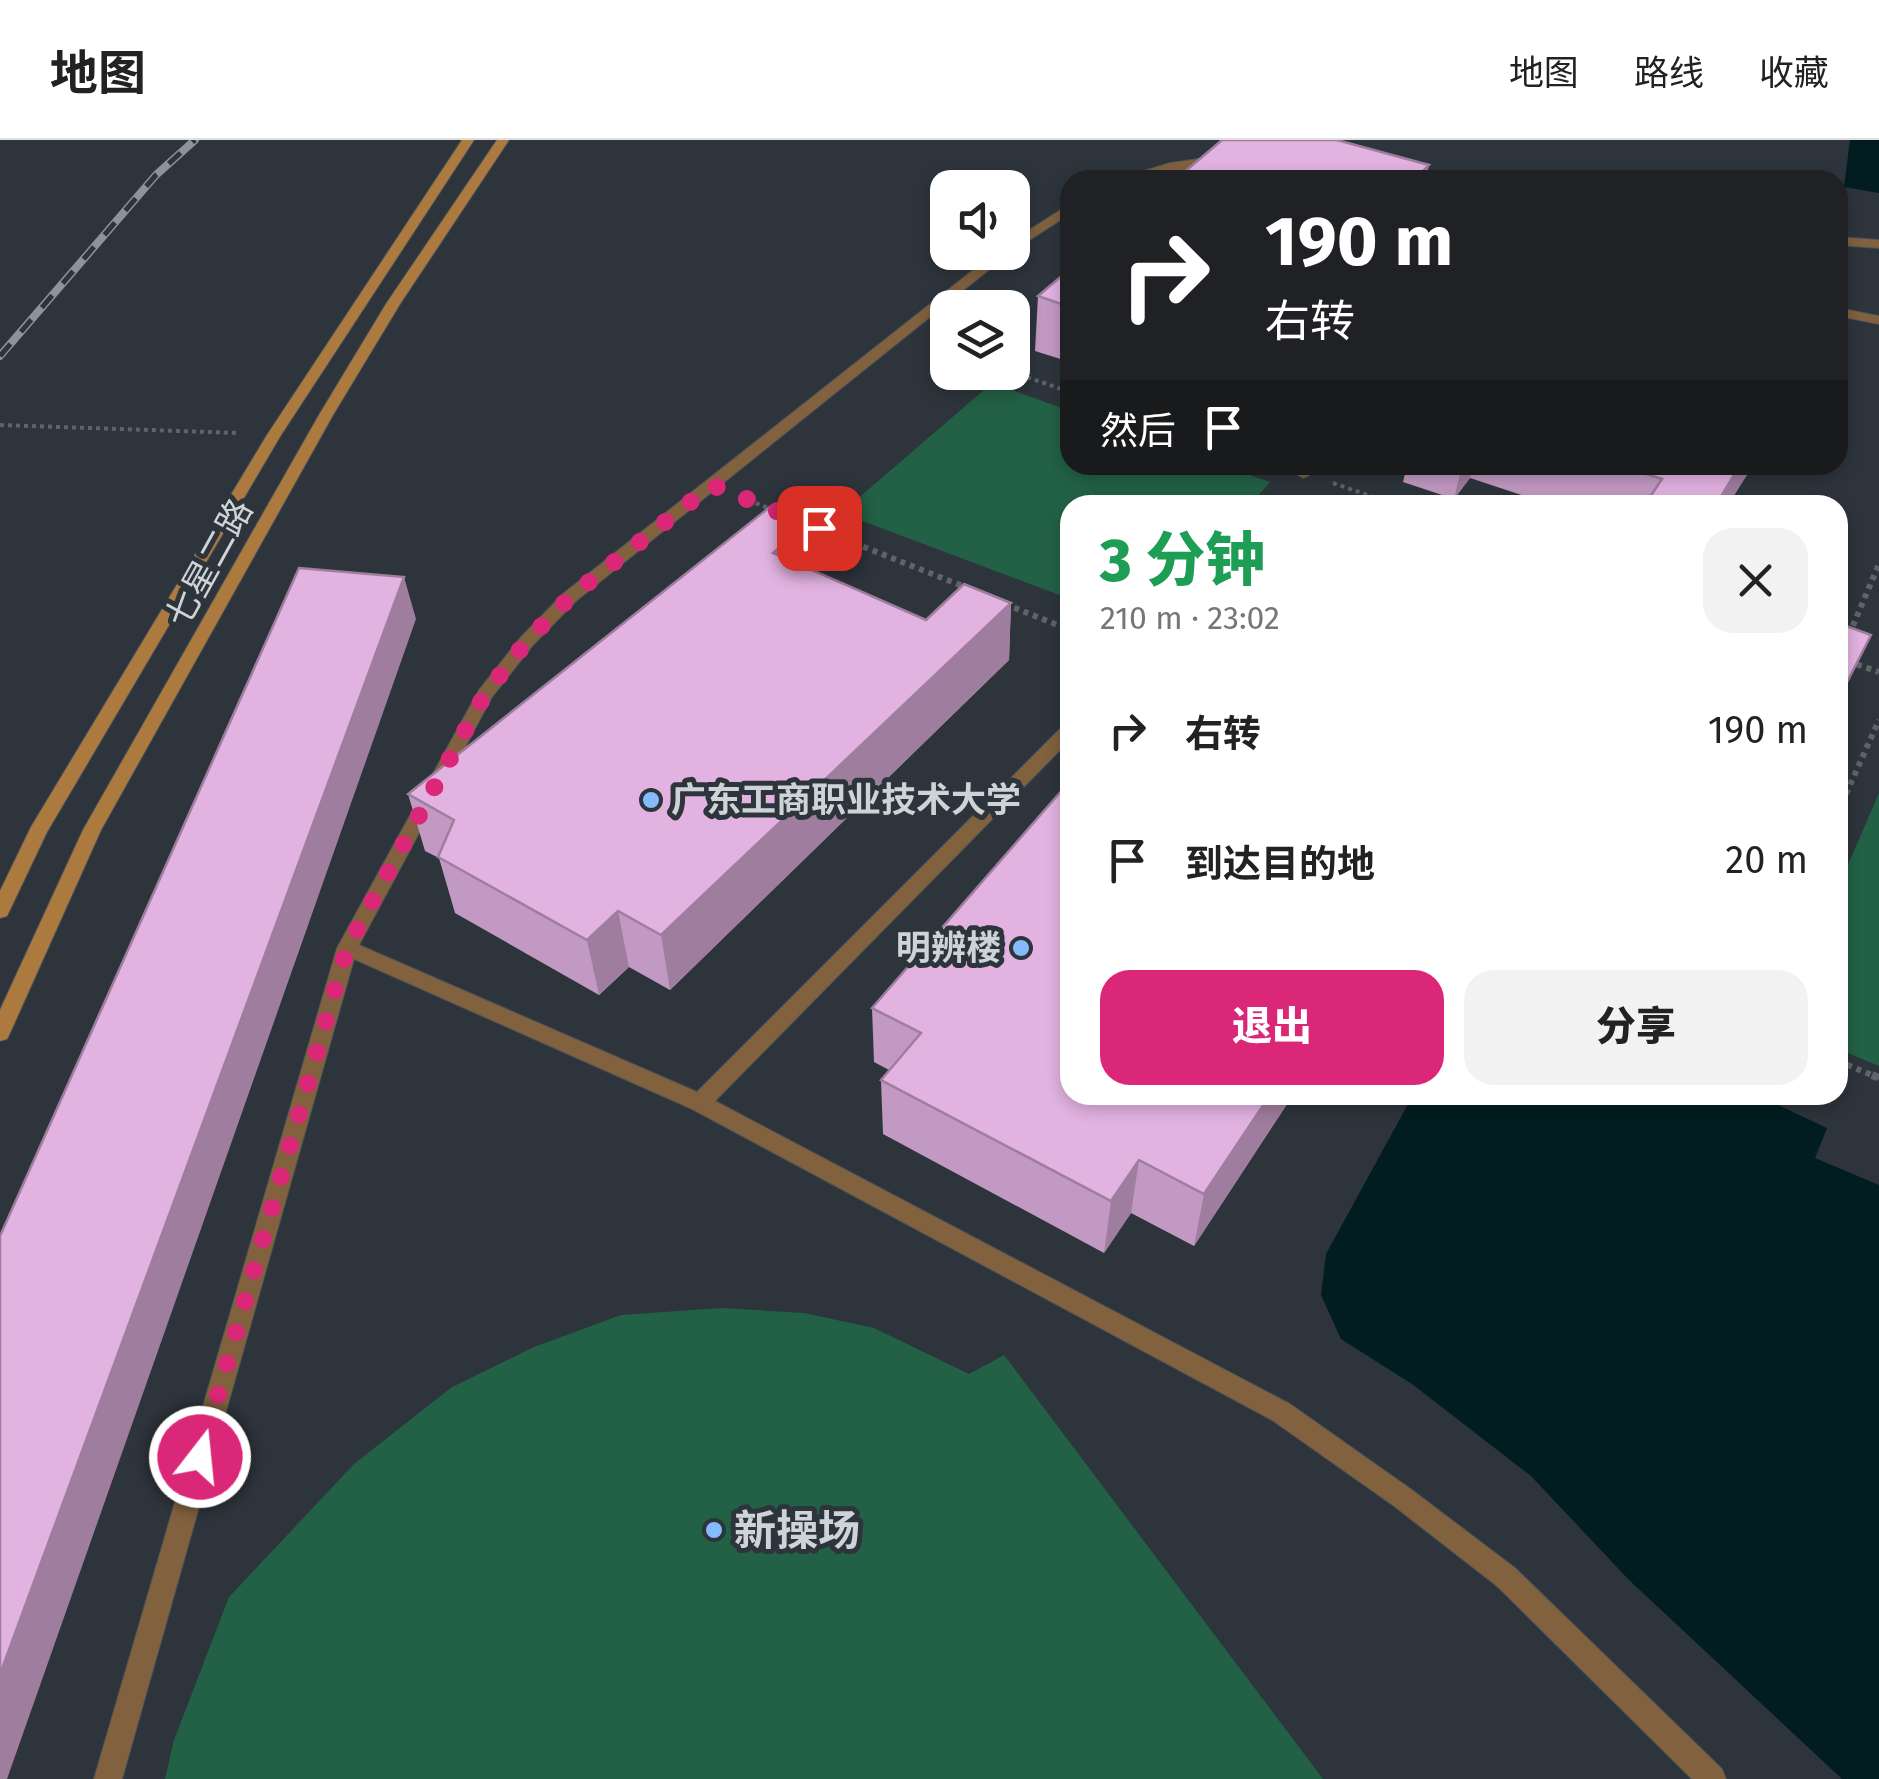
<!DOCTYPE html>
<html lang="zh">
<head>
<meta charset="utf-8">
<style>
  :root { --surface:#fff; --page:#f2f2f2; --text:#222; --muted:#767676; --line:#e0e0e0; --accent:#db2777 }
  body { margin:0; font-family:"Fira Sans","Noto Sans SC",sans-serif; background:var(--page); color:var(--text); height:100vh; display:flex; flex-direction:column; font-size:38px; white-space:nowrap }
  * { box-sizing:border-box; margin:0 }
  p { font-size:32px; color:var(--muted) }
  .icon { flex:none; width:55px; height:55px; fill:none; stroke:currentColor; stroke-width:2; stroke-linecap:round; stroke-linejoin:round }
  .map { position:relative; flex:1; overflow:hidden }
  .panel { position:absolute; left:1060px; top:355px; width:788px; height:610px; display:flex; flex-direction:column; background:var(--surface); border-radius:30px; box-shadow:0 5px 15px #0003 }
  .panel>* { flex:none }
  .hud { position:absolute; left:1060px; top:30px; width:788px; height:305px; border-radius:30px; box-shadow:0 5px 15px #0003; background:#202124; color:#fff; overflow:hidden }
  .fabs { position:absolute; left:930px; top:30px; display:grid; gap:20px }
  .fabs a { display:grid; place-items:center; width:100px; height:100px; border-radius:20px; background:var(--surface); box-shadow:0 5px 15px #0003; font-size:50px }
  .pin { position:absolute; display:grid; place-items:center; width:85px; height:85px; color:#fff; margin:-42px; border-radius:20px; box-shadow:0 5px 15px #0006 }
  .me { position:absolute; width:110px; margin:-55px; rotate:16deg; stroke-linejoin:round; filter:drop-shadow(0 0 8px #0008) }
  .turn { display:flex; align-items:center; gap:35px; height:210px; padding:0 40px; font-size:45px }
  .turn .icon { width:130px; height:130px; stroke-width:2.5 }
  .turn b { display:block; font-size:70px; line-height:85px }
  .then { display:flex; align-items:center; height:95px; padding:0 40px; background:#0003; gap:20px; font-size:38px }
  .round { display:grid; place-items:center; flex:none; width:105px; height:105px; border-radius:30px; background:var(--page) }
  .headline { display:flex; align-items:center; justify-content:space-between; height:170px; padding:0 40px }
  h1 { font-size:60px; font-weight:800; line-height:75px; color:#1e9e55 }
  .primary-button { display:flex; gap:20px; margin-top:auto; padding:20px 40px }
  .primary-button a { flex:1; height:115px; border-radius:30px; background:var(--accent); color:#fff; font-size:40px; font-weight:800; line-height:115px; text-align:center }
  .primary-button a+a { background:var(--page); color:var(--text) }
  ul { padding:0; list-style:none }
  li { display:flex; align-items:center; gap:30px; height:130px; padding:0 40px }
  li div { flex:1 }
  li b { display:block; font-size:38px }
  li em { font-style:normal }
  header { display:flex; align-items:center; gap:60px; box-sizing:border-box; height:140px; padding:0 50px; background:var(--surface); border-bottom:2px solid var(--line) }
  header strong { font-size:48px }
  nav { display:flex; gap:55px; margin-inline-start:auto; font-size:35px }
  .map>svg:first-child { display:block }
  .green { fill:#226145 }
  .water { fill:#021d21 }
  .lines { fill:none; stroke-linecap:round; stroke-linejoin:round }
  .street-casing { stroke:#4a5157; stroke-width:2 }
  .secondary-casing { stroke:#4a5157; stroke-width:2 }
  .path-far2 { stroke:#5d646a; stroke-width:4; stroke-dasharray:4 4; stroke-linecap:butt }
  .path-far1 { stroke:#5d646a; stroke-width:6; stroke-dasharray:5 5; stroke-linecap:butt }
  .path { stroke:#5d646a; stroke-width:8; stroke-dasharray:6 6; stroke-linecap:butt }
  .street { fill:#81613e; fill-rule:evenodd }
  .secondary { fill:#ac7a3f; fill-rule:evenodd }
  .rail-casing { stroke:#8d9398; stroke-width:8 }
  .rail { stroke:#2d343b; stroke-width:5; stroke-dasharray:16; stroke-linecap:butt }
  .wall { fill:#c299c2 }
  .shaded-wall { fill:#9e7d9e }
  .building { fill:#e2b2e1; stroke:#9e7d9e; stroke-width:2.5 }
  .route { stroke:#db2777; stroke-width:18; stroke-dasharray:0 32.4 }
  .poi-dot { fill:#86bbfb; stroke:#2d343b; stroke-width:4 }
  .labels { text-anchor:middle; stroke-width:10; stroke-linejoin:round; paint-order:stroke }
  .street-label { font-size:35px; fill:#ced3d7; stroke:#2d343b }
  .poi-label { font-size:35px; font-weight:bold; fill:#ced3d7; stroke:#2d343b; text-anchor:start }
  .near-poi-label { font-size:42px; font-weight:bold; fill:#ced3d7; stroke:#2d343b; text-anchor:start }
</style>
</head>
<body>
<header>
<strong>地图</strong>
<nav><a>地图</a><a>路线</a><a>收藏</a></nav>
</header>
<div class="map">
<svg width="1879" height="1639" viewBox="0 0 1879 1639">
  <rect width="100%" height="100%" fill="#2d343b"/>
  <path class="green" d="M992 243 1070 271V325H1222L1270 342 1250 365H1070V459L841 373Z
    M1879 653V926L1838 909V748Z
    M721 1168 804 1173 874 1188 969 1234 1004 1215 1323 1639H165L174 1600 229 1457 354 1324 452 1247 534 1207 621 1175Z"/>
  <path class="water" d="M1850 0H1879V53L1844 47Z
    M1413 955H1757L1827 988 1815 1018 1879 1045V1639H1842L1629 1440 1531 1336 1412 1244 1341 1199 1321 1155 1326 1114Z"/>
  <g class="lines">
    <defs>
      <path id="street" d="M1220 16 1224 17V23L1135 40H1115L1170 23Z
        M1070 64V74L1012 111V101Z
        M1838 97 1879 100V108L1838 105Z
        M996 112H1011L576 461 533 505 492 557 359 805 697 952 1064 585 1070 583V600L715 961 1290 1264 1412 1350 1515 1428 1722 1629 1726 1639H1692L1497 1446 1394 1366 1272 1280 692 969 354 819 122 1639H94L337 808 479 550 521 497 564 453Z
        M1838 168 1879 176V184L1838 176Z
        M1302 325H1318L1308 336 1303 338 1295 333Z"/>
      <path id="secondary" d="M462 0H474L281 295 47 692 7 776 0 778V751L31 687 267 295Z
        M497 0H509L400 164 333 275 101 690 10 893 7 899 0 901V870L83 690 319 275 386 164Z"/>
    </defs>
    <use href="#street" class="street-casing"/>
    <use href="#secondary" class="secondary-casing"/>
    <path class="path-far2" d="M933 204 948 209
      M1012 232 1070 252
      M0 285 238 293
      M1333 343 1396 365
      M741 357 775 371
      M1275 365 1286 353
      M805 383 860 405"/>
    <path class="path-far1" d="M854 403 970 449
      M1005 464 1070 490
      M1849 495 1879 424
      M1838 518 1879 532
      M1838 672 1879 580
      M1838 921 1879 938"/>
    <path class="path" d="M1872 935 1879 938"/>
    <use href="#street" class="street"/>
    <use href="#secondary" class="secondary"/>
    <defs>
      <path id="rail" d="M0 216 156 35 195 0"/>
    </defs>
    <use href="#rail" class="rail-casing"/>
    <use href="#rail" class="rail"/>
  </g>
  <path class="wall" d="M1070 129V222L1035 211 1038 156Z
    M1407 325H1753L1728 365H1552L1470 338 1454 359 1403 342Z
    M813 430 926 480 1011 463 1009 520 670 850 629 827 599 855 455 773 439 718 425 711 408 654Z
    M872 868 1293 955 1194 1106 1131 1073 1104 1113 883 994 881 940 889 930 874 922Z"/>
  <path class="shaded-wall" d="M1429 25 1426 40 1418 36Z
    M1462 325H1473L1470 338 1454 359Z
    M1740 325H1753L1728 365H1716Z
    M810 383 813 440 773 413Z
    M404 437 416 479 7 1639H0V1534Z
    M1011 463 1009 520 670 850 661 795Z
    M618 771 629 827 599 855 587 800Z
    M1270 955H1293L1194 1106 1204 1054Z
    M1139 1020 1131 1073 1104 1113 1111 1061Z"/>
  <path class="building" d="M1222 0H1337L1429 25 1418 36 1433 40H1175Z
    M1070 129V167L1038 156Z
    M1618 325H1740L1716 365H1652L1646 363 1662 339Z
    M770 367 810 383 773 413 926 480 964 444 1011 463 661 795 618 771 587 800 438 717 454 680 408 654Z
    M299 428 404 437 0 1534V1096Z
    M1838 483 1871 495 1838 560Z
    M1070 641V955H1270L1204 1054 1139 1020 1111 1061 881 940 921 893 872 868Z"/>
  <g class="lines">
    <path class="route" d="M200 1317 347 808 485 554 527 501 570 457 712 345 819 388"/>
  </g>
  <g class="poi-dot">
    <circle cx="651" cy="660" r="10"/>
    <circle cx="1021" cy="808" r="10"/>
    <circle cx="714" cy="1390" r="10"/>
  </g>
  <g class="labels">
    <g class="street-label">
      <text transform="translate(209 423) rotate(-61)" y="12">七星二路</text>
    </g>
    <g class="poi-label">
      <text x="671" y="672">广东工商职业技术大学</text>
      <text x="1001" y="820" text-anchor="end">明辨楼</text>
    </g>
    <g class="near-poi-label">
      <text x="734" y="1405">新操场</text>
    </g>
  </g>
</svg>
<div class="fabs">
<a><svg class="icon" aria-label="sound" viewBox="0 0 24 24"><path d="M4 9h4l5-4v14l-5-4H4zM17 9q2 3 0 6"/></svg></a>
<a><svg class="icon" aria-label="layers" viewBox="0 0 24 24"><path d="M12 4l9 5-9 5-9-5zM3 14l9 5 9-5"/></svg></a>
</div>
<div class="pin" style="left:819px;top:388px;background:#d93025"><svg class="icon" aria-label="arrive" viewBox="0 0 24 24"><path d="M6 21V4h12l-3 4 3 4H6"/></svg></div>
<svg class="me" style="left:200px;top:1317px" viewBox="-20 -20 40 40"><circle r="17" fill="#db2777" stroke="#fff" stroke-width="3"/><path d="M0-11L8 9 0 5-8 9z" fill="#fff"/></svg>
<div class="hud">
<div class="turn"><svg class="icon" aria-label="right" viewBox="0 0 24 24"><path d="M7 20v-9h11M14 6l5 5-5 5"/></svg><div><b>190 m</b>右转</div></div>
<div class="then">然后<svg class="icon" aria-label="arrive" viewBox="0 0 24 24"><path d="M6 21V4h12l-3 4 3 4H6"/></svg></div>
</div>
<section class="panel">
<div class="headline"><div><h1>3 分钟</h1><p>210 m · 23:02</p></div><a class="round"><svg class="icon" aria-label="close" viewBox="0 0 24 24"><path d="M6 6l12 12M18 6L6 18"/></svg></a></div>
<ul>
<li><svg class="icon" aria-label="right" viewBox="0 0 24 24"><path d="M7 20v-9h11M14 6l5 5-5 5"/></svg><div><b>右转</b></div><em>190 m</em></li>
<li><svg class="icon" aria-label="arrive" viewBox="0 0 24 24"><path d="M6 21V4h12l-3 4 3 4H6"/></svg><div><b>到达目的地</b></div><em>20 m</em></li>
</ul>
<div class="primary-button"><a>退出</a><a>分享</a></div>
</section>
</div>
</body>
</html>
